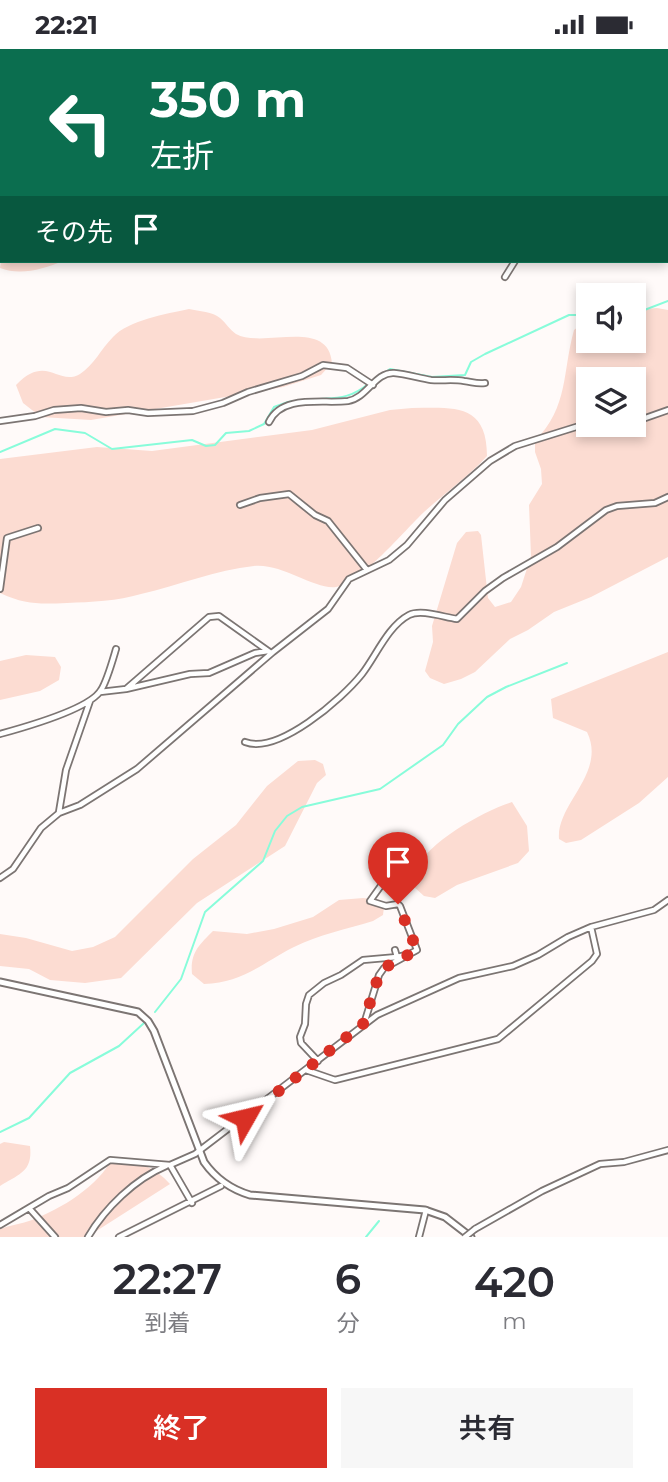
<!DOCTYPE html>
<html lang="ja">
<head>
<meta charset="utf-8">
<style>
  :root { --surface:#fff; --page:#f7f7f7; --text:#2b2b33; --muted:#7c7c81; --accent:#d93025 }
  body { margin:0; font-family:Montserrat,"Noto Sans JP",sans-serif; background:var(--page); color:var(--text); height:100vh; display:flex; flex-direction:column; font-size:26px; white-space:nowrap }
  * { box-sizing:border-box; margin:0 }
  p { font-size:23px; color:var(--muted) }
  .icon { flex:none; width:38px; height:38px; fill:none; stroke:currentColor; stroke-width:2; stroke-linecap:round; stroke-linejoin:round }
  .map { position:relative; height:1188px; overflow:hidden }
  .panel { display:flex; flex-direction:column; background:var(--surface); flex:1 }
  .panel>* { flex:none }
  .hud { position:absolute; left:0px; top:0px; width:668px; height:214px; box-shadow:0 4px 10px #0003; background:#0b6e4f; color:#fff; overflow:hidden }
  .fabs { position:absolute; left:576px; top:234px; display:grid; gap:14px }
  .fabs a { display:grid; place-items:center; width:70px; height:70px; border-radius:0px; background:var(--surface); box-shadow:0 4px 10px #0003; font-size:35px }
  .pin { position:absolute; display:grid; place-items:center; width:60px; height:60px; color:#fff; margin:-72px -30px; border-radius:50% 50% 50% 0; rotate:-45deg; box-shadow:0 0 7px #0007 }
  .pin .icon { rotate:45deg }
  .me { position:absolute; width:77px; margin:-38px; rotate:53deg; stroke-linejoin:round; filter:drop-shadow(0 0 5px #0008) }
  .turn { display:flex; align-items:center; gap:24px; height:147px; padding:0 35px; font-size:32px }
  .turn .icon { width:91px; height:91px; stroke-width:2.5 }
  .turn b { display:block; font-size:49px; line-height:60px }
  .then { display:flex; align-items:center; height:66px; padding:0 35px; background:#0003; gap:14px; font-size:26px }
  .eta { display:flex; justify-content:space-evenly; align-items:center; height:119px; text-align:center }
  .eta b { font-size:42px; font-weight:600; line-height:49px }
  .primary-button { display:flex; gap:14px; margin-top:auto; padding:14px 35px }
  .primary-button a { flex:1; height:80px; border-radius:0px; background:var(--accent); color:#fff; font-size:28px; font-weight:600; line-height:80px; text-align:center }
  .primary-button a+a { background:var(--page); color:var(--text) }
  .status { display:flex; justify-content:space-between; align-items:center; height:49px; padding:0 35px; background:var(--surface); direction:ltr }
  .status svg { height:19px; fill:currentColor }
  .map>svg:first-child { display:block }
  .green { fill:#fcdcd2; fill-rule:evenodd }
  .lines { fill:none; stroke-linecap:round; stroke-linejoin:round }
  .stream { stroke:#88fcda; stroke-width:2 }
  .minor-casing { stroke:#7c7573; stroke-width:8 }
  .tertiary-casing { stroke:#7c7573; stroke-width:9 }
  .secondary-casing { stroke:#7c7573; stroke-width:10 }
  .minor { stroke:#fff; stroke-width:4.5 }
  .tertiary { stroke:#fff; stroke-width:5 }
  .secondary { stroke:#fff; stroke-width:6 }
  .minor-bridge-casing { stroke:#7c7573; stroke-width:8; stroke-linecap:butt }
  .minor-bridge { stroke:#fff; stroke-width:4.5 }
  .route { stroke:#d93025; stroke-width:12; stroke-dasharray:0 21.6 }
</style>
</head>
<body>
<div class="status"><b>22:21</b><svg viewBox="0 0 49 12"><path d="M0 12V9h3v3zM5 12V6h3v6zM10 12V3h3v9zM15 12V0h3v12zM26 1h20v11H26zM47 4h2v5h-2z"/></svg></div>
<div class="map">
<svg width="668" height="1188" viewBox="0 0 668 1188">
  <rect width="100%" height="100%" fill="#fffaf9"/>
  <path class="green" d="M2 202V212H63C44 220 20 227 0 219Z
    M657 259 668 261V508L591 548 554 563 528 581 510 590 475 623 461 630 444 635 430 629 425 622 433 593 432 577 457 494 466 483 478 482 481 486 488 549 495 558 511 553 521 538 531 507 529 456 542 435 541 420 535 403V392C569 357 562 324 574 281L588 270V292H634V261ZM588 331H634V376H588Z
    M189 260C199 262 213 263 220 269 226 274 230 281 236 285 263 300 328 268 332 314L321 326 283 338 91 371 41 368 23 354 16 336C47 304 58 338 80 325 94 316 101 300 113 288 129 271 166 265 189 260Z
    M412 359C452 359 487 353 487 407 468 428 445 444 424 463 405 481 360 535 336 538 315 541 282 514 254 517 216 521 179 536 141 545 118 552 91 553 67 554 40 555 26 556 0 544V410L97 398 152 402 312 381 390 361Z
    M668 603V728L639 754 581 791 566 794 559 790C556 755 607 724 587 683L553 669 551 650Z
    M26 606 55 608 61 618 59 631 40 642 0 651V612Z
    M315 711 323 715 326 726 317 734 285 797 197 854 121 929 85 934 50 931 29 920 0 917V885L26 889 72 902 93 898 115 888 193 810 236 776 267 737 298 712Z
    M512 753 527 777 529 802 518 814 457 836 435 849 424 847 413 837C413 831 413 825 415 821 428 793 483 762 512 753Z
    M363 849 380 851 384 858 383 866 373 872C347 880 318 886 294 898 262 914 243 934 204 935L192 925C190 904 199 896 213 882L247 885 274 880 313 868 339 851Z
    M4 1093 30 1097C33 1123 19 1125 0 1137V1095Z
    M113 1108C135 1111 155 1118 170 1135L87 1188H0V1180C10 1176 22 1175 32 1171 61 1160 99 1137 113 1108Z"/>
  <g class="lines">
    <path class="stream" d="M148 2 149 1
      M0 49H2
      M634 265 668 252
      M372 332 390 320 432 328 465 326 471 313 485 305 569 266H580L588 270
      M308 351C333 348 348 352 368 335
      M0 403 55 380 85 384 112 400 192 391 206 397 215 396 226 384 249 382 264 375 274 358 288 353 302 351
      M155 963 181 930 205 863 263 812 275 782 287 767 302 758 380 740 443 696 458 675 487 648 506 638 567 614
      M0 1083 29 1069 70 1024 119 997 144 974
      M366 1188 379 1172"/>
    <defs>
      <path id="minor" d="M430 0 437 2
        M153 2 154 0
        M301 2 309 0
        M667 33H668
        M667 68 668 67
        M667 74H668
        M0 88H2
        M0 99 2 98
        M0 171 2 170
        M667 187H668
        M505 228 515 212
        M0 372 35 367 54 361 81 359 106 363 128 361 148 364 193 362 223 354 248 343 302 327 323 316 347 319 373 336
        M269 373C282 345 323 355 348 352 367 349 375 323 394 324 406 325 419 329 431 331 442 332 453 330 464 332 473 333 476 335 485 334
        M634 373 668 361
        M240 456 260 449 289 445 315 466 328 472 367 521
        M0 540 7 489 38 479
        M268 602 255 604 209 624 190 625 126 640 209 568 219 567 271 604
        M100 643 126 640
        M0 685C22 679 90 660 101 641 107 632 113 610 116 600
        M245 693C278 706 342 650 362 625 376 607 388 577 409 566 421 560 443 568 457 570L485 542 503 529 557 498 606 461 617 457 655 454 668 448
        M59 763 66 721 90 652
        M0 829 13 820 41 779 59 764 80 756 137 720 273 603 328 560 349 530 389 511 407 496 445 451 490 412 515 397 576 378 605 376
        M395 901 397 908 406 906
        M364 975 379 926 384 919 417 901 400 857 398 855 386 857 370 852 390 824
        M318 1012 301 994 300 988 305 975 306 955 309 946 324 934 341 926 363 911 397 908
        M306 1021 335 1031 498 990 592 912 597 905 591 878
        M170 1116 192 1154
        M29 1159 55 1188
        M0 1176 49 1147 68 1139 110 1111 170 1116 195 1105 377 966 459 929 513 917 538 906 568 888 591 878 654 861 668 851
        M475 1180 542 1142 600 1115 624 1113 668 1101
        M88 1188C105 1159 135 1130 166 1117
        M119 1188 221 1137
        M419 1188 426 1161"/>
      <path id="tertiary" d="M0 933 138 963 148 972 154 982 204 1113C216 1130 230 1140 250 1146L425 1161 445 1168 471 1188"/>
      <path id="secondary" d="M667 107H668
        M0 186H2"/>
    </defs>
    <use href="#minor" class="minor-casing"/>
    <use href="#tertiary" class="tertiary-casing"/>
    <use href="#secondary" class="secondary-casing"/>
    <use href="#minor" class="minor"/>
    <use href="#tertiary" class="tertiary"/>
    <use href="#secondary" class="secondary"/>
    <defs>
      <path id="minor-bridge" d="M465 1188 475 1180"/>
    </defs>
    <use href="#minor-bridge" class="minor-bridge-casing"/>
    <use href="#minor-bridge" class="minor-bridge"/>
  </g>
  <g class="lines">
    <path class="route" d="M245 1069 363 975 379 926 384 919 417 901 398 855"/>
  </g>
</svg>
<div class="fabs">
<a><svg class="icon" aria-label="sound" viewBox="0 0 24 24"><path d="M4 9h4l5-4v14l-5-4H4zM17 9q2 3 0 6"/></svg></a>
<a><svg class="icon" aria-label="layers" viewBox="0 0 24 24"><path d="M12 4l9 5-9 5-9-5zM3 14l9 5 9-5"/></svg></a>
</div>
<div class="pin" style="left:398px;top:855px;background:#d93025"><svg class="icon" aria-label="arrive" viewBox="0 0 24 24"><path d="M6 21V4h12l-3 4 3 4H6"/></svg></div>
<svg class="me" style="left:245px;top:1069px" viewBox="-20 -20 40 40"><path d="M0-17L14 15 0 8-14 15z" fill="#d93025" stroke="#fff" stroke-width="4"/></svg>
<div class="hud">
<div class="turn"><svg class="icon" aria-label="left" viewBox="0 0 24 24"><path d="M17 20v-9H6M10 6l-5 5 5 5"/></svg><div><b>350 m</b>左折</div></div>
<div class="then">その先<svg class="icon" aria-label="arrive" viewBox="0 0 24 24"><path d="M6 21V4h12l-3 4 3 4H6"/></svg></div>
</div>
</div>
<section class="panel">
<div class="eta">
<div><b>22:27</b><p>到着</p></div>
<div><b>6</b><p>分</p></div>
<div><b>420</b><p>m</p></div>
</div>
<div class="primary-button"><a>終了</a><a>共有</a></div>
</section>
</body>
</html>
